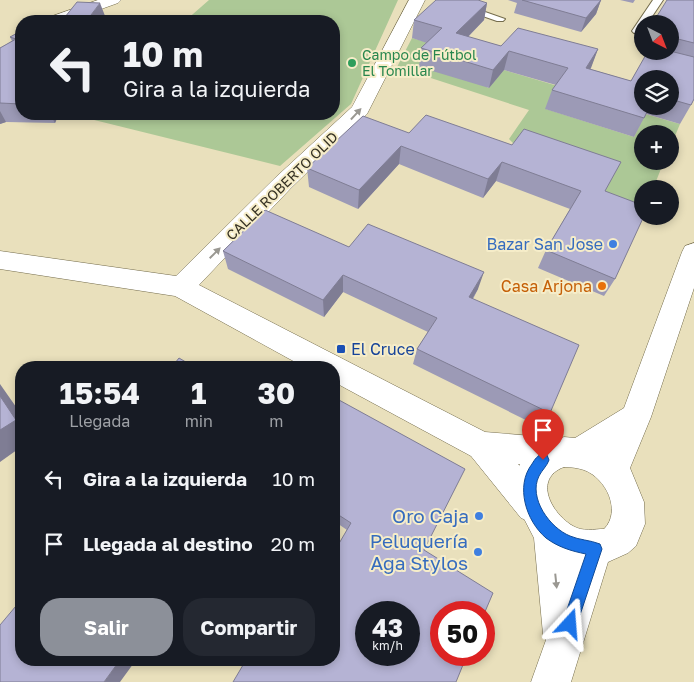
<!DOCTYPE html>
<html lang="es">
<head>
<meta charset="utf-8">
<style>
  :root { --surface:#171b24; --page:#242831; --text:#f1f3f6; --muted:#9ea1a6; --accent:#8c9099 }
  body { margin:0; font-family:"Golos Text",sans-serif; background:var(--page); color:var(--text); height:100vh; display:flex; flex-direction:column; font-size:19px; white-space:nowrap }
  * { box-sizing:border-box; margin:0 }
  p { font-size:16px; color:var(--muted) }
  .icon { flex:none; width:28px; height:28px; fill:none; stroke:currentColor; stroke-width:2; stroke-linecap:round; stroke-linejoin:round }
  .map { position:relative; flex:1; overflow:hidden }
  .drawer { position:absolute; left:15px; top:361px; width:325px; height:305px; display:flex; flex-direction:column; background:var(--surface); border-radius:20px; box-shadow:0 2px 8px #0003 }
  .drawer>* { flex:none }
  .top-card { position:absolute; left:15px; top:15px; width:325px; height:105px; border-radius:20px; box-shadow:0 2px 8px #0003; background:#171b24; color:var(--text); overflow:hidden }
  .needle { width:32px; rotate:138deg }
  .controls { position:absolute; left:634px; top:15px; display:grid; gap:10px }
  .controls a { display:grid; place-items:center; width:45px; height:45px; border-radius:50%; background:var(--surface); box-shadow:0 2px 8px #0003; font-size:25px }
  .speed { position:absolute; left:355px; top:601px; display:flex; gap:10px; font-size:25px; font-weight:700; text-align:center }
  .speed>* { display:grid; place-content:center; width:65px; height:65px; border-radius:50%; background:var(--surface); box-shadow:0 2px 8px #0003; line-height:1 }
  .speed small { font-size:12px; font-weight:400 }
  .speed .limit { border:8px solid #d22; background:#fff; color:#111 }
  .pin { position:absolute; display:grid; place-items:center; width:42px; height:42px; color:#fff; margin:-51px -21px; border-radius:50% 50% 50% 0; rotate:-45deg; box-shadow:0 0 5px #0007 }
  .pin .icon { rotate:45deg }
  .me { position:absolute; width:55px; margin:-28px; rotate:19deg; stroke-linejoin:round; filter:drop-shadow(0 0 4px #0008) }
  .turn { display:flex; align-items:center; gap:18px; height:105px; padding:0 25px; font-size:22px }
  .turn .icon { width:65px; height:65px; stroke-width:2.5 }
  .turn b { display:block; font-size:35px; line-height:42px }
  .eta { display:flex; justify-content:space-evenly; align-items:center; height:85px; text-align:center }
  .eta b { font-size:30px; font-weight:700; line-height:35px }
  .action { display:flex; gap:10px; margin-top:auto; padding:10px 25px }
  .action a { flex:1; height:58px; border-radius:20px; background:var(--accent); color:#fff; font-size:20px; font-weight:700; line-height:58px; text-align:center }
  .action a+a { background:var(--page); color:var(--text) }
  ul { padding:0; list-style:none }
  li { display:flex; align-items:center; gap:15px; height:65px; padding:0 25px }
  li div { flex:1 }
  li b { display:block; font-size:19px }
  li em { font-style:normal }
  .map>svg:first-child { display:block }
  .green { fill:#acc896 }
  .lines { fill:none; stroke-linecap:round; stroke-linejoin:round }
  .lane-casing { stroke:#746c4c; stroke-width:2 }
  .street-casing { stroke:#746c4c; stroke-width:1 }
  .secondary-casing { stroke:#746c4c; stroke-width:1 }
  .lane { fill:#fff; fill-rule:evenodd }
  .street { fill:#fff; fill-rule:evenodd }
  .secondary { fill:#fff; fill-rule:evenodd }
  .wall { fill:#9c9ab6; fill-rule:evenodd }
  .shaded-wall { fill:#7f7d94 }
  .building { fill:#b5b3d4; stroke:#7f7d94; fill-rule:evenodd }
  .oneway { fill:#9a9892 }
  .route { fill:#1a73e8; stroke:#114b97 }
  .leisure-dot { fill:#2e9e5b; stroke:#f6edc9; stroke-width:2 }
  .shop-dot { fill:#3f7fe0; stroke:#f6edc9; stroke-width:2 }
  .food-dot { fill:#e8710a; stroke:#f6edc9; stroke-width:2 }
  .transit-dot { fill:#1a4fb4; stroke:#f6edc9; stroke-width:2 }
  .labels { text-anchor:middle; stroke-width:4; stroke-linejoin:round; paint-order:stroke }
  .far-leisure-label { font-size:14px; fill:#27864d; stroke:#f6edc9; text-anchor:start }
  .far-street-label { font-size:14px; fill:#363224; stroke:#f6edc9 }
  .shop-label { font-size:16px; fill:#366cbe; stroke:#f6edc9; text-anchor:end }
  .food-label { font-size:16px; fill:#c56008; stroke:#f6edc9; text-anchor:end }
  .transit-label { font-size:16px; fill:#164399; stroke:#f6edc9; text-anchor:start }
  .near-shop-label { font-size:19px; fill:#366cbe; stroke:#f6edc9; text-anchor:end }
</style>
</head>
<body>
<div class="map">
<svg width="694" height="682" viewBox="0 0 694 682">
  <rect width="100%" height="100%" fill="#e9e0bc"/>
  <path class="green" d="M209 0H398L351 104 280 166 78 116 80 114H334V21H185Z
    M412 38 440 46 488 88 504 70 561 87 546 109 634 137 645 114 680 124 670 148V134H642V161H664L653 189H642V212L518 148 509 139 529 110 397 67Z"/>
  <g class="lines">
    <defs>
      <path id="lane" d="M437 0H451L505 19 503 21H497Z
        M653 0H663L647 24H642L640 33H634L632 31Z"/>
      <path id="street" d="M98 0H121L118 3 68 21H45L47 18Z
        M409 0H425L367 114 291 188 199 285 485 432 556 438 567 442 572 453 567 464 556 468 518 464 545 494 550 506 545 518 533 523 521 518 471 456 334 382V368H306L175 296 0 269V251L176 276 275 178 352 107Z"/>
      <path id="secondary" d="M694 243V288L651 417 630 468 644 502 645 524 636 546 628 553 608 562 571 682H531L546 640 543 634 534 538 519 509 514 491 516 473 521 462 532 449 564 437 575 438 624 408 682 252 685 246ZM564 467C571 467 578 468 584 470 606 478 622 511 604 529 594 529 583 532 573 526 552 514 532 479 564 467Z"/>
    </defs>
    <use href="#lane" class="lane-casing"/>
    <use href="#street" class="street-casing"/>
    <use href="#secondary" class="secondary-casing"/>
    <use href="#lane" class="lane"/>
    <use href="#street" class="street"/>
    <use href="#secondary" class="secondary"/>
  </g>
  <path class="wall" d="M508 0H601L596 14 581 32 514 13 517 3Z
    M620 0H635L633 3Z
    M694 0V99L691 105 680 124 646 114 634 137 545 109 552 90 556 85 504 70 489 88 419 67 421 48 427 43 412 38 414 20 487 3 484 20 468 37 501 46 598 49 590 69 631 81 648 52 646 51H670V24ZM670 79V106H642Z
    M21 31V114H59L55 123 6 122 0 124V48L12 41 10 37Z
    M642 43V50H640Z
    M409 133 512 145 621 162 605 191 615 279 604 296 538 268 546 250 570 209 496 181 483 198 399 164 358 209 309 187 307 168Z
    M349 247 478 289 473 299 550 413 540 427 413 364 417 349 428 332 343 292 324 317 228 269 223 251Z
    M334 407 424 550 441 655 334 660 347 530 334 521Z"/>
  <path class="shaded-wall" d="M601 0 596 14 581 32 586 18Z
    M100 3 107 21H89L88 19Z
    M487 3 484 20 453 52 456 33Z
    M598 49 591 68 578 87 586 68Z
    M509 51 504 70 489 88 493 70Z
    M0 111 6 122 0 124Z
    M50 114H59L55 123Z
    M401 146 399 164 358 209 359 190Z
    M502 162 496 181 483 198 488 179Z
    M484 272 478 289 463 314 469 297Z
    M343 275V292L324 317 323 300Z
    M0 384 21 414V447L0 462Z
    M120 660H136L120 682H104Z"/>
  <path class="building" d="M436 0H478L487 3 456 33 501 46 518 28 598 49 586 68 631 81 648 51H670L694 57V99L691 105 670 99V79H642V106H650L644 118 552 90 568 68 509 51 493 70 421 48 442 28 414 20Z
    M522 0H601L586 18Z
    M667 0H694V43L670 37V24H652Z
    M77 2 100 3 88 19 90 21H48L65 17Z
    M21 31V104L0 103V48L16 39 10 37Z
    M426 115 512 145 524 129 621 162 605 191 642 205V216H644L615 279 546 250 581 191 502 162 488 179 401 146 359 190 307 168 363 116 409 133Z
    M265 210 349 247 368 224 484 272 469 297 579 345 550 413 417 349 437 318 343 275 323 300 223 251Z
    M179 358 196 368H171Z
    M0 396 16 420 0 430Z
    M339 400 465 469 424 550 493 593 484 614V612H441V655H467L456 682H233L246 660H334V552L351 523 334 512V407ZM366 612H409V655H366Z
    M21 600V660H120L104 682H0V625Z"/>
  <defs><path id="oneway-solid" d="M-6-.8H1V-3.2L6.5 0L1 3.2V.8H-6Z" transform="scale(1.25)"/></defs>
  <g class="oneway">
    <use href="#oneway-solid" transform="translate(356 114) rotate(-47)"/>
    <use href="#oneway-solid" transform="translate(215 253) rotate(-45)"/>
    <use href="#oneway-solid" transform="translate(556 581) rotate(84)"/>
  </g>
  <path class="route" d="M543 453 547 455 549 460C547 466 542 470 539 476 528 498 550 528 570 536 579 540 590 540 600 544L602 549 577 624 575 629 570 632 564 629 562 624 586 554C571 551 558 547 546 538 526 521 515 486 532 464 535 459 537 456 543 453Z"/>
  <circle class="leisure-dot" cx="352" cy="63" r="5"/>
  <g class="shop-dot">
    <circle cx="613" cy="244" r="5"/>
    <circle cx="479" cy="516" r="5"/>
    <circle cx="478" cy="552" r="5"/>
  </g>
  <circle class="food-dot" cx="602" cy="286" r="5"/>
  <rect class="transit-dot" x="336" y="344" width="10" height="10" rx="2.5"/>
  <g class="labels">
    <g class="far-leisure-label">
      <text x="362" y="60">Campo de Fútbol<tspan x="362" dy="16">El Tomillar</tspan></text>
    </g>
    <g class="far-street-label">
      <text transform="translate(282 186) rotate(-44)" y="5">CALLE ROBERTO OLID</text>
    </g>
    <g class="shop-label">
      <text x="603" y="250">Bazar San Jose</text>
    </g>
    <g class="food-label">
      <text x="592" y="292">Casa Arjona</text>
    </g>
    <g class="transit-label">
      <text x="351" y="355">El Cruce</text>
    </g>
    <g class="near-shop-label">
      <text x="469" y="523">Oro Caja</text>
      <text x="468" y="548">Peluquería<tspan x="468" dy="22">Aga Stylos</tspan></text>
    </g>
  </g>
</svg>
<div class="controls">
<a><svg class="needle" viewBox="-14 -14 28 28"><path d="M0-13l5 13h-10z" fill="#e53935"/><path d="M0 13l5-13h-10z" fill="#9ea1a6"/></svg></a>
<a><svg class="icon" aria-label="layers" viewBox="0 0 24 24"><path d="M12 4l9 5-9 5-9-5zM3 14l9 5 9-5"/></svg></a>
<a>+</a>
<a>−</a>
</div>
<div class="speed"><div>43<small>km/h</small></div><div class="limit">50</div></div>
<div class="pin" style="left:543px;top:460px;background:#d93025"><svg class="icon" aria-label="arrive" viewBox="0 0 24 24"><path d="M6 21V4h12l-3 4 3 4H6"/></svg></div>
<svg class="me" style="left:570px;top:624px" viewBox="-20 -20 40 40"><path d="M0-17L14 15 0 8-14 15z" fill="#1a73e8" stroke="#fff" stroke-width="4"/></svg>
<div class="top-card">
<div class="turn"><svg class="icon" aria-label="left" viewBox="0 0 24 24"><path d="M17 20v-9H6M10 6l-5 5 5 5"/></svg><div><b>10 m</b>Gira a la izquierda</div></div>
</div>
<section class="drawer">
<div class="eta">
<div><b>15:54</b><p>Llegada</p></div>
<div><b>1</b><p>min</p></div>
<div><b>30</b><p>m</p></div>
</div>
<ul>
<li><svg class="icon" aria-label="left" viewBox="0 0 24 24"><path d="M17 20v-9H6M10 6l-5 5 5 5"/></svg><div><b>Gira a la izquierda</b></div><em>10 m</em></li>
<li><svg class="icon" aria-label="arrive" viewBox="0 0 24 24"><path d="M6 21V4h12l-3 4 3 4H6"/></svg><div><b>Llegada al destino</b></div><em>20 m</em></li>
</ul>
<div class="action"><a>Salir</a><a>Compartir</a></div>
</section>
</div>
</body>
</html>
